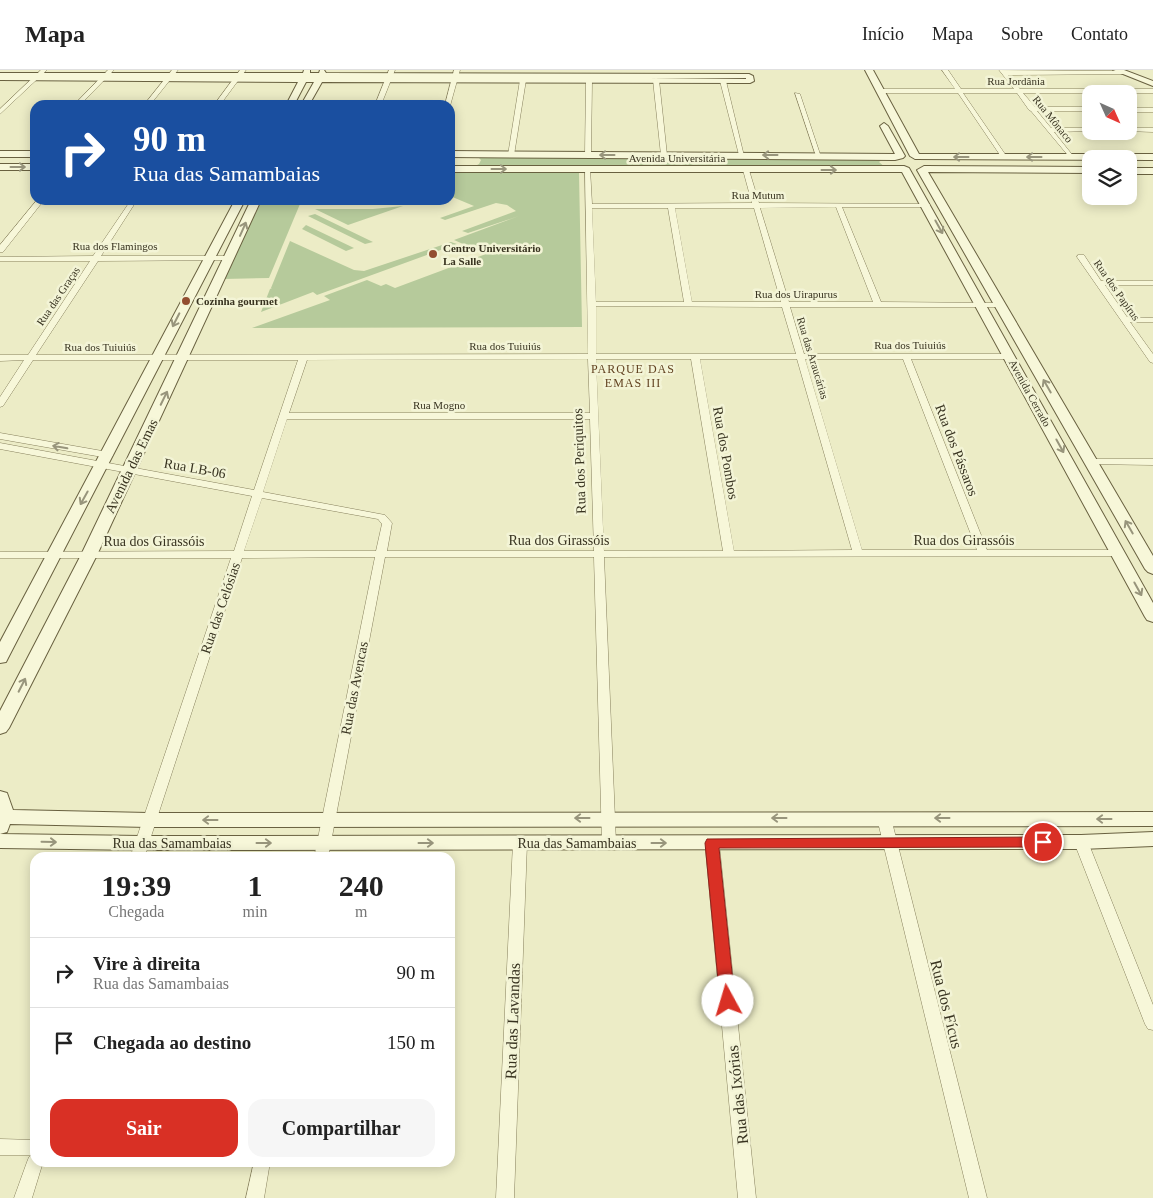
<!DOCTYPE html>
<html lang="pt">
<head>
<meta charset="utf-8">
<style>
  :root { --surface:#fff; --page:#f6f6f6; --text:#222; --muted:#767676; --line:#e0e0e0; --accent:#d93025 }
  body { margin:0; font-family:Georgia,serif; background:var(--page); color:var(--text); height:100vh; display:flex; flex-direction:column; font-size:19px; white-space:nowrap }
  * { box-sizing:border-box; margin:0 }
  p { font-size:16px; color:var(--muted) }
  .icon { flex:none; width:28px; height:28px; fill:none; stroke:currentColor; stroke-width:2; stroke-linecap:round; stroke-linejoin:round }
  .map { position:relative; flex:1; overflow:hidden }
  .sheet { position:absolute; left:30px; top:782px; width:425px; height:315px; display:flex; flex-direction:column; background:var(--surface); border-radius:15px; box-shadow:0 2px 12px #0003 }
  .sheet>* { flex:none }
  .top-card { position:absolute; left:30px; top:30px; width:425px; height:105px; border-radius:15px; box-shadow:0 2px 12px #0003; background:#1a4fa0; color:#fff; overflow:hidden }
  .needle { width:32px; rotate:135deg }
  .controls { position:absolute; left:1082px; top:15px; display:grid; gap:10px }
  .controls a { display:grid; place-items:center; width:55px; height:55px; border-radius:10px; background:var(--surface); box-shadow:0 2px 12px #0003; font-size:25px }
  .pin { position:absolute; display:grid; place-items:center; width:42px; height:42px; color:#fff; margin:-21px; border:2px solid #fff; border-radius:50%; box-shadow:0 1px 5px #0007 }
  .me { position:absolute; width:55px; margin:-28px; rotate:354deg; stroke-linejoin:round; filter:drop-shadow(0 0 4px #0008) }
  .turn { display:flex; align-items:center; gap:18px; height:105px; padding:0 20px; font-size:22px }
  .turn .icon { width:65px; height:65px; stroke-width:2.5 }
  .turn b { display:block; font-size:35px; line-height:42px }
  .eta { display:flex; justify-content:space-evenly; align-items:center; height:85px; text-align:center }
  .eta b { font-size:30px; font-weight:700; line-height:35px }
  .primary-button { display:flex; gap:10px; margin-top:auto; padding:10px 20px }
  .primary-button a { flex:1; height:58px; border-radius:15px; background:var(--accent); color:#fff; font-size:20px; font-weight:700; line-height:58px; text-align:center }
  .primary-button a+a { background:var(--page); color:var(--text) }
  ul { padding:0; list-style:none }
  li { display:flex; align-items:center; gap:15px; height:70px; padding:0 20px; border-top:1px solid var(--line) }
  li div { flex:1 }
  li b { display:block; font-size:19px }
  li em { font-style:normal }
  header { display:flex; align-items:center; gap:30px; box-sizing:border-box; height:70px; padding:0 25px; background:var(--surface); border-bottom:1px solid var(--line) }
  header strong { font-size:24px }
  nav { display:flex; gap:28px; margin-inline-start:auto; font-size:18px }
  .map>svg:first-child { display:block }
  .green { fill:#b6ca9b }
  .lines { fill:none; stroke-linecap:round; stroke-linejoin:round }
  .street-casing { stroke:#87805d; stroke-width:1 }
  .secondary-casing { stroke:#696140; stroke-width:2 }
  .street { fill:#f7f7d9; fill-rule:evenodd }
  .secondary { fill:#f7f7d9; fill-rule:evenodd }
  .oneway { stroke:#98957c }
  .route { fill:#d93025; stroke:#8d1f18 }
  .poi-dot { fill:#934e30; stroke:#f3f4d6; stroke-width:2 }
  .labels { text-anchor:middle; stroke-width:5; stroke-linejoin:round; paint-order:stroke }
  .far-street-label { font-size:11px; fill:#383320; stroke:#f3f4d6 }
  .far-poi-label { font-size:11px; font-weight:bold; fill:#383320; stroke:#f3f4d6; text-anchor:start }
  .far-neighbourhood-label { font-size:12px; letter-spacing:1px; fill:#624321; stroke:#f3f4d6 }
  .street-label { font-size:14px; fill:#383320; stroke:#f3f4d6 }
  .near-street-label { font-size:16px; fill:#383320; stroke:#f3f4d6 }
</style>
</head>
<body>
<header>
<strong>Mapa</strong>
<nav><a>Início</a><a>Mapa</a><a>Sobre</a><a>Contato</a></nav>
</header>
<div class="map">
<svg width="1153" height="1128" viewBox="0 0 1153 1128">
  <rect width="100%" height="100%" fill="#ececc6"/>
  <path class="green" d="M478 87 885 88 879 92 886 98 473 97 479 94 481 90Z
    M450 102 579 103 582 257 252 258 330 230 324 226 367 210 381 216 386 214 395 218 486 184 454 170 519 146 468 163 462 161 516 141 507 135 496 133 445 150 440 148 474 136 450 126Z
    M260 134H300L269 208 224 209Z
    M403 136 348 155 315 139H373Z
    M315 144 373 172 365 174 308 146Z
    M306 155 354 178 346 181 302 159Z
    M290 171 354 200 364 201 451 172 457 174 317 225 313 222 261 242 270 219 272 218H271Z"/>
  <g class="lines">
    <defs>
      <path id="street" d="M41 0H47L0 44V39Z
        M108 0H114L80 35H74Z
        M172 0H178L150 35H144Z
        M240 0H246L220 35H214Z
        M389 0H395L381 35H375Z
        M454 0H460L450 36 445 35Z
        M942 0H948L961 19H1014L999 0 1126 1 1128 4 1008 5 1020 19H1153V23H1023L1035 37H1091V41H1037L1051 58H1091V61H1093L1054 62 1074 87 1071 89 1031 41 1029 40 1017 23H963L1007 87 1004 89 1002 88 958 23H880L877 21 880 19H955Z
        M523 8 526 10 514 85 511 87 508 85 520 10Z
        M589 8 592 10 591 85 588 87 585 85 586 10Z
        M656 8 659 10 667 85 664 87 661 85 653 10Z
        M723 9 726 11 744 86 739 85 720 11Z
        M795 23 800 24 821 87 816 86Z
        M1129 38H1153V42H1129Z
        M1129 58H1153V62L1127 61H1129Z
        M585 98 590 99 592 134 752 133 743 100 746 98 749 100 759 133 929 134 930 135 927 137H842L881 232 1000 233 1004 235 1003 237H790L804 284H1013V288L1010 289H911L987 480H1118L1123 483 1118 486 604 487 616 773 614 776 609 778 604 776 602 773 594 487H385L328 788H314L375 487 242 488 144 788H130L231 488H0V482L234 481 252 426 0 379V373L254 420 298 290H33L3 336 0 337V327L24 290 0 291V285H28L90 191H0V187L93 186 131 130H137L101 186H230L234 188 230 190 98 191 36 285 588 284ZM836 137 873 232H789L760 138ZM592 138H668L684 232H596ZM675 138H754L781 232H692ZM596 236 782 237 796 284H596ZM588 289 590 343H289L307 290ZM596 289H691L723 481H604ZM700 289H797L852 480 734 481ZM805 289H903L977 480H862ZM287 349H590L594 481H387L392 453 385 445 263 422ZM262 428 378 449 382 454 376 481H244Z
        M37 130H44L3 182H0V175Z
        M1078 185H1084L1101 211H1153V215H1105L1127 247 1153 248V252H1130L1153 284V293L1150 292 1077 187Z
        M0 363 108 382 113 385 108 388 0 369Z
        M1091 389H1153V395L1088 394V390Z
        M884 743 889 745 891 748 987 1128H969L877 748 879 745Z
        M1081 767 1086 769 1088 772 1153 935V960L1148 959 1145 954 1074 772 1076 769Z
        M520 768 525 770 527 773 514 1128H496L513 773 515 770Z
        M712 768 717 770 719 773 756 1128H738L705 773 707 770Z
        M0 1069 35 1070V1092H43L32 1128H14L27 1092 29 1087 32 1085H0Z
        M254 1092H270L264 1128H246Z"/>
      <path id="secondary" d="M304 0H310V3H319L320 0H324L326 3 749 4 753 6 754 11 750 13 322 12 309 35H301L314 12H306L294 35H286L298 12 0 10V3H303ZM649 8H746V9Z
        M865 0H873L919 84H1153V90L915 89 910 86Z
        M1113 0H1124L1153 11V16Z
        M884 53 888 56 905 86 903 88 895 90 450 87V81L895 84 880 56Z
        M0 81H35V87H0Z
        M0 94H35V100H0Z
        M450 96H904L909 98 1153 533V552L1147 550 1145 547 902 102H450Z
        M924 96 1091 97V103L928 102 1153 486V504L1148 502 1145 499 917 100Z
        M1129 98H1153V104H1129Z
        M235 130H245L8 588 6 592 0 593V572Z
        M251 130H261L97 485 9 658 6 662 0 664V641L81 485Z
        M0 721 7 723 13 740 148 743 1153 742V756L148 757 10 754 7 762 0 764 141 766 1081 765 1153 762V776L1081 779 141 780 0 778Z"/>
    </defs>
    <use href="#street" class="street-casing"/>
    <use href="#secondary" class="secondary-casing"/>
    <use href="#street" class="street"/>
    <use href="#secondary" class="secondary"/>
  </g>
  <defs><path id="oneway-shaft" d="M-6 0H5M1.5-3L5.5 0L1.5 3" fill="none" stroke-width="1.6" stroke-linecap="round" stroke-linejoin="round" transform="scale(1.25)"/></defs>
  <g class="oneway">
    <use href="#oneway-shaft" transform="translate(607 85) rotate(-180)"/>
    <use href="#oneway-shaft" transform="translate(770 85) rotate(-180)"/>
    <use href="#oneway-shaft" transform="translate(961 87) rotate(180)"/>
    <use href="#oneway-shaft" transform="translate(1034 87) rotate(-180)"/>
    <use href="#oneway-shaft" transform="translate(18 97)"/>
    <use href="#oneway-shaft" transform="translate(499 99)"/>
    <use href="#oneway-shaft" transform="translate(829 100)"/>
    <use href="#oneway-shaft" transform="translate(939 157) rotate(61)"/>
    <use href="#oneway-shaft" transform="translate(243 159) rotate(-66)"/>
    <use href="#oneway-shaft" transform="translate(176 250) rotate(117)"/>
    <use href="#oneway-shaft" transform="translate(1047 316) rotate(-120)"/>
    <use href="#oneway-shaft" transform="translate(164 328) rotate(-64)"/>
    <use href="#oneway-shaft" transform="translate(1060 376) rotate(61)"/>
    <use href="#oneway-shaft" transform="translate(60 377) rotate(-170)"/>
    <use href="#oneway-shaft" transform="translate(84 428) rotate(119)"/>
    <use href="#oneway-shaft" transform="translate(1129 457) rotate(-120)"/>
    <use href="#oneway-shaft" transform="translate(1138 519) rotate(61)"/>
    <use href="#oneway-shaft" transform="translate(22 615) rotate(-63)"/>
    <use href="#oneway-shaft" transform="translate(582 748) rotate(180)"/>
    <use href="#oneway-shaft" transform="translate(779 748) rotate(-180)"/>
    <use href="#oneway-shaft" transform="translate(942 748) rotate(-180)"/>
    <use href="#oneway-shaft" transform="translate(1104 749) rotate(-180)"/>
    <use href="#oneway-shaft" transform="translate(210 750) rotate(180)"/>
    <use href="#oneway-shaft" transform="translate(49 772) rotate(1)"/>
    <use href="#oneway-shaft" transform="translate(264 773)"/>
    <use href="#oneway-shaft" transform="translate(426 773)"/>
    <use href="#oneway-shaft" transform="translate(659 773)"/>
  </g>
  <path class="route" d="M1043 767 1047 769 1049 772 1047 776 1043 777 719 778 735 931 733 935 728 937 722 935 720 931 705 773 707 769Z"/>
  <g class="poi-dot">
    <circle cx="433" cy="184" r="5"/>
    <circle cx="186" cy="231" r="5"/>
  </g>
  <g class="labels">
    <g class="far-street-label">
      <text x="1016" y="15">Rua Jordânia</text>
      <text transform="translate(1053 49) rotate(51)" y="4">Rua Mônaco</text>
      <text x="677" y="92">Avenida Universitária</text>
      <text x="758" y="129">Rua Mutum</text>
      <text x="115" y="180">Rua dos Flamingos</text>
      <text transform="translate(1117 220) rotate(55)" y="4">Rua dos Papírus</text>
      <text x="796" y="228">Rua dos Uirapurus</text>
      <text transform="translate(58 226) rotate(-56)" y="4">Rua das Graças</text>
      <text x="910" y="279">Rua dos Tuiuiús</text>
      <text x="505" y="280">Rua dos Tuiuiús</text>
      <text x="100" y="281">Rua dos Tuiuiús</text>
      <text transform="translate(813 288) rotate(73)" y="4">Rua das Araucárias</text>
      <text transform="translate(1030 323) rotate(61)" y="4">Avenida Cerrado</text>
      <text x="439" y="339">Rua Mogno</text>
    </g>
    <g class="far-poi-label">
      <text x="443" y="182">Centro Universitário<tspan x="443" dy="13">La Salle</tspan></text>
      <text x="196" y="235">Cozinha gourmet</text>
    </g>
    <g class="far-neighbourhood-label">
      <text x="633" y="303">PARQUE DAS<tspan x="633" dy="14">EMAS III</tspan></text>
    </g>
    <g class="street-label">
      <text transform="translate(957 380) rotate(69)" y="5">Rua dos Pássaros</text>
      <text transform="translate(726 383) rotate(80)" y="5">Rua dos Pombos</text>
      <text transform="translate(579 391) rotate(-92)" y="5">Rua dos Periquitos</text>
      <text transform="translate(131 396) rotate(-64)" y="5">Avenida das Emas</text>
      <text transform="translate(195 398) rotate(10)" y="5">Rua LB-06</text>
      <text x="559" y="475">Rua dos Girassóis</text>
      <text x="964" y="475">Rua dos Girassóis</text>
      <text x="154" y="476">Rua dos Girassóis</text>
      <text transform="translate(220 538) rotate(-71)" y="5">Rua das Celósias</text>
      <text transform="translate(354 618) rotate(-79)" y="5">Rua das Avencas</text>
      <text x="172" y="778">Rua das Samambaias</text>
      <text x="577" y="778">Rua das Samambaias</text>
    </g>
    <g class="near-street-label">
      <text transform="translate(947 934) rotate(76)" y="6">Rua dos Fícus</text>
      <text transform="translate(512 951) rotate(-88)" y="6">Rua das Lavandas</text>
      <text transform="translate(737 1025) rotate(-96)" y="6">Rua das Ixórias</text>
    </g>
  </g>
</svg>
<div class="controls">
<a><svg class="needle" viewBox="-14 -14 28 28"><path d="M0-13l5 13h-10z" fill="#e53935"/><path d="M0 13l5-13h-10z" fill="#767676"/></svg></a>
<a><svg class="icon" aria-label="layers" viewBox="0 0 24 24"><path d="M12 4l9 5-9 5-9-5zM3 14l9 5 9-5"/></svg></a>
</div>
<div class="pin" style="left:1043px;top:772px;background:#d93025"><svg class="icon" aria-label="arrive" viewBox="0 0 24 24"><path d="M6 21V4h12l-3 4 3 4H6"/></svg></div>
<svg class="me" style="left:728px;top:931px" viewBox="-20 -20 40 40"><circle r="19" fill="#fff"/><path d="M0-13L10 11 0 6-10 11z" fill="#d93025"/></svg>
<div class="top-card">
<div class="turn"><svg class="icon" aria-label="right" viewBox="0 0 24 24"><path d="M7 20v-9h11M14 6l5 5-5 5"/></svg><div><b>90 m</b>Rua das Samambaias</div></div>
</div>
<section class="sheet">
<div class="eta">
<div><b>19:39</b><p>Chegada</p></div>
<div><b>1</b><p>min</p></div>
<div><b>240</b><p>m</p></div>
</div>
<ul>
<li><svg class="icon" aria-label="right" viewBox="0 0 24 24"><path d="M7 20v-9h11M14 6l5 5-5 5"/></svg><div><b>Vire à direita</b><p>Rua das Samambaias</p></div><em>90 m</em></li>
<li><svg class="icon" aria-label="arrive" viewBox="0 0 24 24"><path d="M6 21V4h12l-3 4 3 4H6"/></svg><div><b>Chegada ao destino</b></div><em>150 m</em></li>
</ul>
<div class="primary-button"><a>Sair</a><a>Compartilhar</a></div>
</section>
</div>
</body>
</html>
